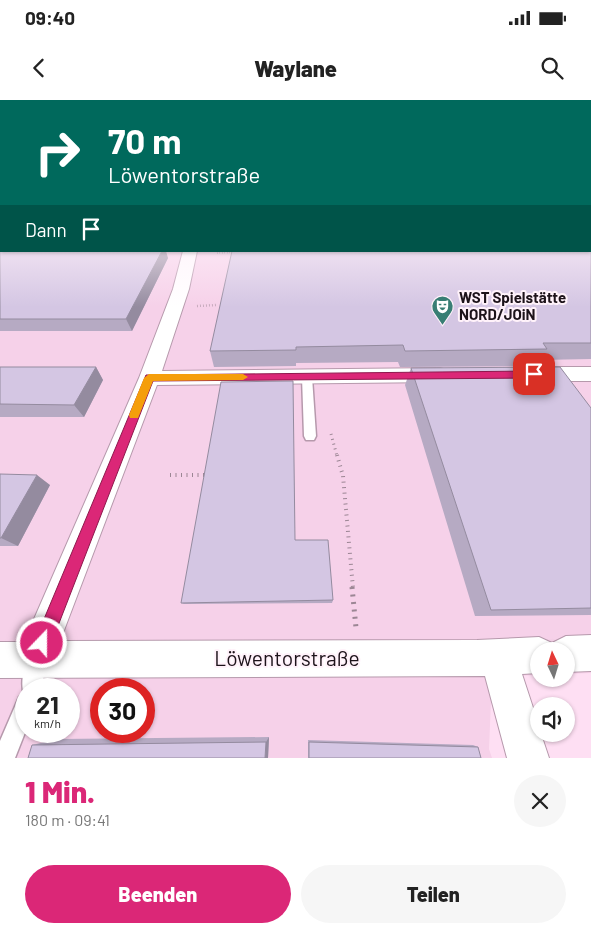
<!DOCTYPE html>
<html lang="de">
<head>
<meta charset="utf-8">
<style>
  :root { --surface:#fff; --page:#f6f6f6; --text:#222; --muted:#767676; --accent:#db2777 }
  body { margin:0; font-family:Barlow,sans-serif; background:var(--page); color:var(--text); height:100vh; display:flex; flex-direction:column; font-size:19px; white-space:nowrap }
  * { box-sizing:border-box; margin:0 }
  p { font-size:16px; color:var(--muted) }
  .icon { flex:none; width:28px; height:28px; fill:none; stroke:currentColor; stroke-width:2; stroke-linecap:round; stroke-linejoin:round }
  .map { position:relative; height:658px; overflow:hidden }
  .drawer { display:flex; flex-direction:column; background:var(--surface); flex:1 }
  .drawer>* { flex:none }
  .top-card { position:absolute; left:0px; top:0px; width:591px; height:152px; box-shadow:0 1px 4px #0004; background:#00695c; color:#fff; overflow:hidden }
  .needle { width:32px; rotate:356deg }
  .buttons { position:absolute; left:530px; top:542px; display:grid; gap:10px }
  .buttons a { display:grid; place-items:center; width:45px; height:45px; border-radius:50%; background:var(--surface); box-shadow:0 1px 4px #0004; font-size:25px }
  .speed { position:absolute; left:15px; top:578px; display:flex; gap:10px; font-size:25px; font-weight:700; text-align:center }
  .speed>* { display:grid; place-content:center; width:65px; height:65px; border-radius:50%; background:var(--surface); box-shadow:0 1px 4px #0004; line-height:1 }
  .speed small { font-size:12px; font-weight:400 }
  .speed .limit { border:8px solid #d22; background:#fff; color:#111 }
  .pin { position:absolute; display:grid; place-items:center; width:42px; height:42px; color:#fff; margin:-21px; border-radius:10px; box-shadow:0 2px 8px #0006 }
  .me { position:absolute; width:55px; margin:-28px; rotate:22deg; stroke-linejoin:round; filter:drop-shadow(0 0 4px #0008) }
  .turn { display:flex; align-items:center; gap:18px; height:105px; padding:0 25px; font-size:22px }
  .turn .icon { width:65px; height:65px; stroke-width:2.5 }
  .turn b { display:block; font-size:35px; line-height:42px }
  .then { display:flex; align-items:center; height:48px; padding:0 25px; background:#0003; gap:10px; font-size:19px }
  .round { display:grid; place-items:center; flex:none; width:52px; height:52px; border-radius:26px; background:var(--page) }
  .head { display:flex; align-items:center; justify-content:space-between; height:85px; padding:0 25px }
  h1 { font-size:30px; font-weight:800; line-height:38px; color:var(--accent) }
  .primary-button { display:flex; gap:10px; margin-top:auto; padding:10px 25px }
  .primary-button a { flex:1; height:58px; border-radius:30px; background:var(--accent); color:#fff; font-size:20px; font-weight:800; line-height:58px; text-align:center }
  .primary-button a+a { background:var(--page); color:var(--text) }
  .status { display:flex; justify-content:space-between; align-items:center; height:35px; padding:0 25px; background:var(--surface); direction:ltr }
  .status svg { height:14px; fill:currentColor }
  header { display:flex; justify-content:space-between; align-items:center; height:65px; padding:0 25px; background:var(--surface); font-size:22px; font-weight:800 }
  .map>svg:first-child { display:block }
  .built { fill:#f6d1e9; fill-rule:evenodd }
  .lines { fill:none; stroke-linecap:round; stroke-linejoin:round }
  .lane-casing { stroke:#b699ac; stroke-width:3 }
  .street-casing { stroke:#b699ac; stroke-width:2 }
  .secondary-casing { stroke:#b699ac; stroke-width:2 }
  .path-far4 { stroke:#9b8694; stroke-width:2; stroke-dasharray:0.5 2; stroke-linecap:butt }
  .path-far3 { stroke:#9b8694; stroke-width:2.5; stroke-dasharray:0.5 2.5; stroke-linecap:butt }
  .path-far2 { stroke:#9b8694; stroke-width:3; stroke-dasharray:1 4; stroke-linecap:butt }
  .path-far1 { stroke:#9b8694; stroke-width:4; stroke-dasharray:1 4.5; stroke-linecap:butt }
  .path { stroke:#9b8694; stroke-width:5; stroke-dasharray:2 5.5; stroke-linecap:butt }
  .lane { fill:#fff; fill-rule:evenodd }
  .street { fill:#fff; fill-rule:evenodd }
  .secondary { fill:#fff; fill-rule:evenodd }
  .wall { fill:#b6aac3 }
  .shaded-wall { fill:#948b9f }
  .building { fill:#d4c6e3; stroke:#948b9f }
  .route { fill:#db2777; stroke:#8e194d }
  .slow { fill:#f59e0b }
  .labels { text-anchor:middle; stroke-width:4; stroke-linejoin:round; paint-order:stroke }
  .far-poi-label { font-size:15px; font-weight:bold; fill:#1d131a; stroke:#fff2fa; text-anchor:start }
  .near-street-label { font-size:21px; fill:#1d131a; stroke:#fff2fa }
</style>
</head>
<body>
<div class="status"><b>09:40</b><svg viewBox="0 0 49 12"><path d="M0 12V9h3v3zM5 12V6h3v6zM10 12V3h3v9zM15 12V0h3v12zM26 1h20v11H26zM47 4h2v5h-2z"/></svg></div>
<header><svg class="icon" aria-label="back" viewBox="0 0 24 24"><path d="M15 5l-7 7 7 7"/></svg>Waylane<svg class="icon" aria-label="search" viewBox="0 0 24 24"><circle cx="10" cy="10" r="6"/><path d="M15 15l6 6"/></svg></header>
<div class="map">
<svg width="591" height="658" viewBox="0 0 591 658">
  <rect width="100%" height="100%" fill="#fedff3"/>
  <path class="built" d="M591 114V573L566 574V551H539V575L492 577 489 649 492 658H0V155L24 151H590ZM26 589H69V631H26ZM101 589H144V631H101Z"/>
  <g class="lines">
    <defs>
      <path id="lane" d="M307 273 312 277 316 336 314 340H306L304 336 302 277Z
        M35 553 42 556 45 563 42 589H26V630L15 658H0V641L19 597 24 594C20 584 24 567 28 556Z"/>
      <path id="street" d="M183 151H197L189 189 162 271 440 268 447 270 450 275 447 280 440 282 157 285 60 541 477 540 539 537 552 543 566 536 591 535V571L566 572V551H539V573L522 574 539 626V634H541L549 658H507L485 576 0 578V542H24L139 278 173 189Z
        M534 267H591V281H534L527 279 524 274 527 269Z"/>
      <path id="secondary" d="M0 133H1V141H0Z"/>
    </defs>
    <use href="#lane" class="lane-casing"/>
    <use href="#street" class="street-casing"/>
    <use href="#secondary" class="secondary-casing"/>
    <path class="path-far4" d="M217 153 236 152"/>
    <path class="path-far3" d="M197 206 216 205"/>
    <path class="path-far2" d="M331 334 337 356"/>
    <path class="path-far1" d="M337 355 343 376 353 488
      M170 375H206"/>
    <path class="path" d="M352 487 356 528"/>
    <use href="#lane" class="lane"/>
    <use href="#street" class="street"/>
    <use href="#secondary" class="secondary"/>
  </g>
  <path class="wall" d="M591 120V259L539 260 535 266 400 267 398 262 296 263V266L214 267 210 251Z
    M0 148 168 158 132 231H0Z
    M0 267H96L103 280 84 317H0Z
    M411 268 591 308V515L475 516 405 285Z
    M0 374 50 385 18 446H0Z
    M295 440 333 500 332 503 184 504 181 503Z
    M269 637 268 658H28L32 645 58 639Z
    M308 640 473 645 478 647 481 658H308Z"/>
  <path class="shaded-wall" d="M162 151H166L168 158 132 231 126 219Z
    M96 267 103 280 84 317 74 305Z
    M37 375 50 385 18 446 1 438Z
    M269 637 268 658H265L266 642Z"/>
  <path class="building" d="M590 120H591V135H590Z
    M590 140 591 141V243H543L547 249 405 251 403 245 296 247V250L210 251 232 151H590Z
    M0 148H1V151H162L126 219H0Z
    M0 267H96L74 305 0 304Z
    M560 267 591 308V508L491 510 411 268Z
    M293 281 295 440H328L333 500 181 503 221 282Z
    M0 374 37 375 1 438H0Z
    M266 642 265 658H28L32 645Z
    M309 642 478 647 481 658H309Z"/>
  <linearGradient id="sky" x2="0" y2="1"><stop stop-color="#8aaed8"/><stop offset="0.55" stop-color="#fff1fa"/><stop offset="1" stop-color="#fff1fa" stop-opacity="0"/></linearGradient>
  <rect width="591" height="207" fill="url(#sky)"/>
  <path class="route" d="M534 271 539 274 534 278 153 281 49 549 42 551 36 549 34 543 146 275Z"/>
  <path class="slow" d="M149 274H243L248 277 243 280 153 281 138 318H130L129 315 144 278Z"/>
  <defs>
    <symbol id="theatre-pin" viewBox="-11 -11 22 30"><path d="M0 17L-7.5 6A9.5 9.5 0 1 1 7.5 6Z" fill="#387e74" stroke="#fff2fa"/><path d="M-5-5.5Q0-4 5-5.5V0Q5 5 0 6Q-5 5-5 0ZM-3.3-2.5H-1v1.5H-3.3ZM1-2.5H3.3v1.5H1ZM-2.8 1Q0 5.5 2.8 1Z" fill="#fff"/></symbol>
  </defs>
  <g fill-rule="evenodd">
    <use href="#theatre-pin" x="430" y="194" width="25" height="34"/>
  </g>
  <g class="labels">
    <g class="far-poi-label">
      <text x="459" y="203">WST Spielstätte<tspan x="459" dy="17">NORD/JOiN</tspan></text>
    </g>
    <g class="near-street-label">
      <text x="287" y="566">Löwentorstraße</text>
    </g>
  </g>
</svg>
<div class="buttons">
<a><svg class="needle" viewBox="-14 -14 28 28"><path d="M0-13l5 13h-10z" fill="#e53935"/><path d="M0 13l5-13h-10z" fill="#767676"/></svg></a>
<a><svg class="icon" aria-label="sound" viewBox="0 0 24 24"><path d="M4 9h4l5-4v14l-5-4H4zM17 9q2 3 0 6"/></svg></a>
</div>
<div class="speed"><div>21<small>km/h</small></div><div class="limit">30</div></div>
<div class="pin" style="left:534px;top:274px;background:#d93025"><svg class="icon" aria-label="arrive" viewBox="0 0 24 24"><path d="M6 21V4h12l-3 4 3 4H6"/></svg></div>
<svg class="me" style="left:42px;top:543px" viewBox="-20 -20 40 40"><circle r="17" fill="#db2777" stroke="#fff" stroke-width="3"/><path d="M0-11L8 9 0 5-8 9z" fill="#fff"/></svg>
<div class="top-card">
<div class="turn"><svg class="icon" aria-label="right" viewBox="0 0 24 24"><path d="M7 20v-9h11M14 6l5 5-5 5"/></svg><div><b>70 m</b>Löwentorstraße</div></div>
<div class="then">Dann<svg class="icon" aria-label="arrive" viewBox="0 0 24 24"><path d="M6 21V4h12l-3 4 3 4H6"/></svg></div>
</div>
</div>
<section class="drawer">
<div class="head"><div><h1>1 Min.</h1><p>180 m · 09:41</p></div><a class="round"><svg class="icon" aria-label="close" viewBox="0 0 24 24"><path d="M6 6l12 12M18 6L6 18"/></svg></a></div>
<div class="primary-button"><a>Beenden</a><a>Teilen</a></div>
</section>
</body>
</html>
